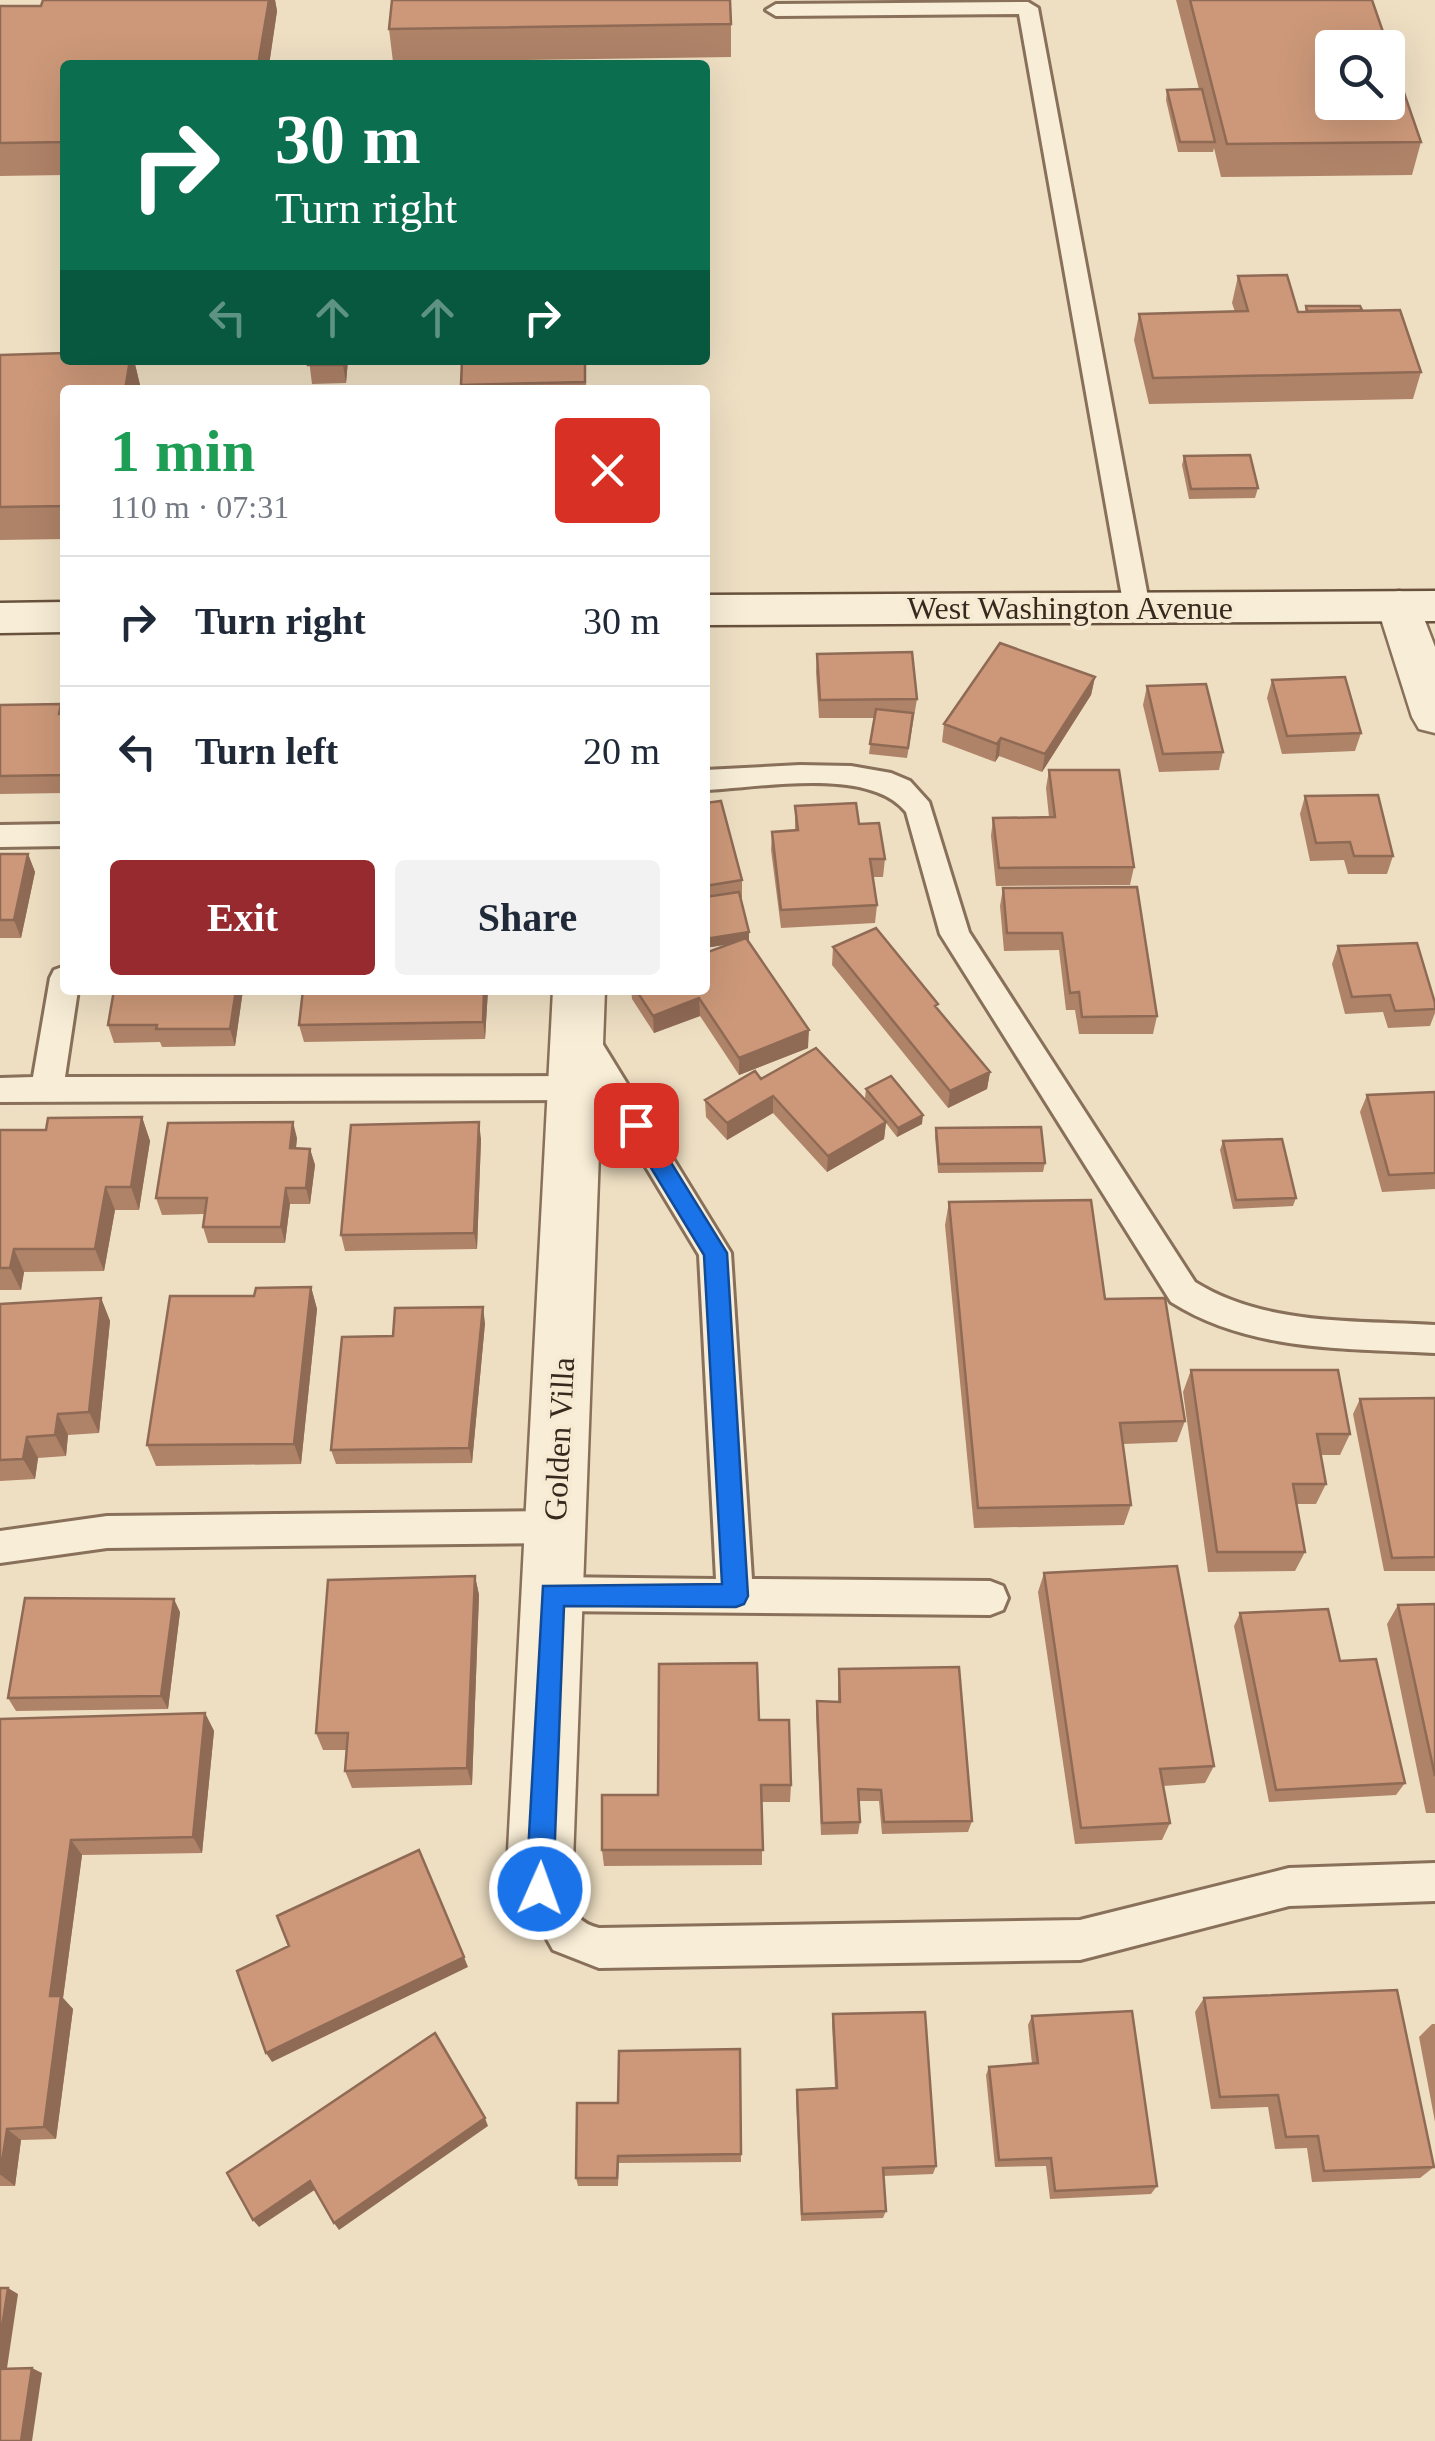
<!DOCTYPE html>
<html lang="en">
<head>
<meta charset="utf-8">
<style>
  :root { --surface:#fff; --page:#f2f2f3; --text:#1f2937; --muted:#747a83; --line:#e0e1e3; --accent:#962a2f }
  body { margin:0; font-family:Georgia,serif; background:var(--page); color:var(--text); height:100vh; display:flex; flex-direction:column; font-size:38px; white-space:nowrap }
  * { box-sizing:border-box; margin:0 }
  p { font-size:32px; color:var(--muted) }
  .icon { flex:none; width:55px; height:55px; fill:none; stroke:currentColor; stroke-width:2; stroke-linecap:round; stroke-linejoin:round }
  .map { position:relative; flex:1; overflow:hidden }
  .panel { position:absolute; left:60px; top:385px; width:650px; height:610px; display:flex; flex-direction:column; background:var(--surface); border-radius:10px; box-shadow:0 10px 40px #0002 }
  .panel>* { flex:none }
  .hud { position:absolute; left:60px; top:60px; width:650px; height:305px; border-radius:10px; box-shadow:0 10px 40px #0002; background:#0b6e4f; color:#fff; overflow:hidden }
  .buttons { position:absolute; left:1315px; top:30px; display:grid; gap:20px }
  .buttons a { display:grid; place-items:center; width:90px; height:90px; border-radius:10px; background:var(--surface); box-shadow:0 10px 40px #0002; font-size:50px }
  .pin { position:absolute; display:grid; place-items:center; width:85px; height:85px; color:#fff; margin:-42px; border-radius:20px; box-shadow:0 5px 15px #0006 }
  .me { position:absolute; width:110px; margin:-55px; rotate:2deg; stroke-linejoin:round; filter:drop-shadow(0 0 8px #0008) }
  .turn { display:flex; align-items:center; gap:35px; height:210px; padding:0 50px; font-size:45px }
  .turn .icon { width:130px; height:130px; stroke-width:2.5 }
  .turn b { display:block; font-size:70px; line-height:85px }
  .lanes { display:flex; align-items:center; height:95px; padding:0 50px; background:#0003; justify-content:center; gap:50px; direction:ltr }
  .lanes .off { opacity:.35 }
  .round { display:grid; place-items:center; flex:none; width:105px; height:105px; border-radius:10px; background:var(--page) }
  .headline { display:flex; align-items:center; justify-content:space-between; height:170px; padding:0 50px }
  h1 { font-size:60px; font-weight:700; line-height:75px; color:#1e9e55 }
  .cta { display:flex; gap:20px; margin-top:auto; padding:20px 50px }
  .cta a { flex:1; height:115px; border-radius:10px; background:var(--accent); color:#fff; font-size:40px; font-weight:700; line-height:115px; text-align:center }
  .cta a+a { background:var(--page); color:var(--text) }
  ul { padding:0; list-style:none }
  li { display:flex; align-items:center; gap:30px; height:130px; padding:0 50px; border-top:2px solid var(--line) }
  li div { flex:1 }
  li b { display:block; font-size:38px }
  li em { font-style:normal }
  .map>svg:first-child { display:block }
  .lines { fill:none; stroke-linecap:round; stroke-linejoin:round }
  .service-casing { stroke:#88705a; stroke-width:6 }
  .minor-casing { stroke:#88705a; stroke-width:5 }
  .secondary-casing { stroke:#69523d; stroke-width:5 }
  .service { fill:#f8edd6; fill-rule:evenodd }
  .minor { fill:#f8edd6; fill-rule:evenodd }
  .secondary { fill:#f8edd6; fill-rule:evenodd }
  .wall { fill:#af8368 }
  .shaded-wall { fill:#8f6a55 }
  .building { fill:#cc9879; stroke:#8f6a55; stroke-width:2.5; fill-rule:evenodd }
  .route { fill:#1a73e8; stroke:#114b97; stroke-width:2.5 }
  .labels { text-anchor:middle; stroke-width:8; stroke-linejoin:round; paint-order:stroke }
  .street-label { font-size:32px; fill:#37291e; stroke:#f5ead2 }
</style>
</head>
<body>
<div class="map">
<svg width="1435" height="2441" viewBox="0 0 1435 2441">
  <rect width="100%" height="100%" fill="#eedfc3"/>
  <g class="lines">
    <defs>
      <path id="service" d="M1028 2 1038 8 1150 608 1137 617 1124 608 1019 14 776 16 766 10 776 4Z
        M800 765 851 766 891 773 910 781 929 802 969 932 1195 1282C1266 1326 1354 1320 1435 1325V1353C1345 1348 1250 1352 1171 1302L940 934 906 812C869 766 759 788 705 790V770Z
        M65 824V846L0 847V825Z
        M65 966V990H78L65 1077 575 1076 586 1079 591 1088 586 1097 575 1100 0 1102V1078L33 1077 50 978 54 970Z
        M580 1021 591 1025 731 1253 752 1579 990 1581 1003 1586 1008 1598 1003 1610 990 1615 552 1611 539 1606 534 1594 539 1582 552 1577 716 1579 699 1255 565 1033 569 1025Z
        M555 1511 568 1516 573 1527 568 1538 555 1543 107 1548 0 1563V1531L107 1516Z
        M1435 1863V1901L1289 1906 1080 1960 599 1968 553 1950 519 1889 525 1875 539 1870C568 1881 564 1921 599 1928L1080 1920 1289 1868Z"/>
      <path id="minor" d="M1399 591 1415 595 1435 647V733L1419 729 1412 717 1377 606 1383 595Z
        M553 990H605L572 1889 562 1912 539 1922 516 1912 506 1889Z"/>
      <path id="secondary" d="M1435 591V621L705 625V595Z
        M65 602V632L0 633V603Z"/>
    </defs>
    <use href="#service" class="service-casing"/>
    <use href="#minor" class="minor-casing"/>
    <use href="#secondary" class="secondary-casing"/>
    <use href="#service" class="service"/>
    <use href="#minor" class="minor"/>
    <use href="#secondary" class="secondary"/>
  </g>
  <path class="wall" d="M43 0H275L277 11 269 65H65V175L0 176V6H41Z
    M1176 0H1372L1421 142 1412 175 1221 177 1214 148 1213 152H1178L1166 100 1167 90 1199 89Z
    M731 24V57L393 62 389 29Z
    M1238 276 1298 312H1305L1306 306 1362 310 1421 372 1413 399 1149 404 1134 340 1139 314 1235 312 1232 303Z
    M0 355 65 360H134L140 385 139 390H65V539L0 540Z
    M309 360H348L346 383 312 384Z
    M462 360H586V390H461Z
    M1184 456 1258 488 1255 498 1189 499 1182 465Z
    M817 654 917 699 907 758 869 754 874 718H819L816 672Z
    M1095 677 1091 695 1042 772 999 756 995 762 942 742 944 724Z
    M1272 680 1361 733 1355 751 1282 754 1267 698Z
    M1147 686 1223 752 1219 770 1159 772 1143 705Z
    M0 705 65 714V793L0 794Z
    M1049 770 1134 867 1130 885 996 886 991 836 993 818 1049 817 1046 788Z
    M1305 796 1393 856 1387 874H1348L1344 860 1310 861 1300 814Z
    M705 803 742 880V898H740L748 941 808 1048 739 1075 700 1016 654 1033 632 999 631 990H705L729 944 705 948Z
    M795 806 859 824 885 859 883 877H873L877 905 875 923 781 928 771 850 772 832 795 830Z
    M0 854H28L35 872 21 938H0Z
    M1137 887 1157 1016 1153 1034H1079L1075 1010H1066L1059 950 1004 951 1000 906 1003 888Z
    M1338 946 1435 1003V1013L1430 1026 1388 1028 1383 1012 1345 1014 1332 964Z
    M833 947 938 1010 990 1072 987 1089 948 1108 832 965Z
    M114 990H243L235 1046 162 1047 160 1042 114 1043 108 1025Z
    M303 990H488L485 1039 304 1042 299 1025Z
    M761 1079 876 1111 865 1098 866 1089 922 1124 897 1137 886 1123 884 1139 827 1172 773 1113 727 1140 706 1117 705 1100Z
    M1435 1092V1189L1382 1192 1360 1112 1367 1095Z
    M142 1117 150 1141 139 1210H115L104 1271 24 1272 21 1290H0V1130H46Z
    M936 1128 1045 1163 1043 1172 938 1173 935 1136Z
    M297 1138 296 1148 310 1149 315 1165 310 1204H290L285 1243H208L203 1227 204 1214 162 1215 156 1198Z
    M481 1139 477 1249 345 1251 341 1235Z
    M1223 1141 1296 1198 1293 1206 1233 1209 1220 1150Z
    M949 1202 1105 1299 1185 1421 1177 1442 1123 1444 1131 1505 1124 1525 974 1528 945 1225Z
    M311 1287 317 1309 301 1464 156 1466 147 1445 254 1296Z
    M101 1298 110 1321 99 1433 68 1435 66 1456 38 1458 35 1479 0 1481V1304Z
    M485 1323 472 1463 336 1464 331 1450 393 1336Z
    M1191 1370 1350 1434 1340 1455H1321L1326 1484 1316 1504H1297L1305 1552 1295 1571 1208 1572 1183 1392Z
    M1435 1398V1571H1384L1353 1414 1360 1399Z
    M1044 1573 1214 1766 1205 1783 1163 1786 1170 1823 1162 1840 1075 1844 1038 1592Z
    M475 1576 479 1595 472 1785 352 1788 345 1771 347 1750H323L316 1733Z
    M1435 1604V1813H1426L1387 1624 1398 1605Z
    M180 1612 168 1709 16 1711 8 1698Z
    M1240 1613 1340 1661 1405 1783 1396 1795 1269 1802 1234 1626Z
    M839 1669 972 1821 968 1832 882 1834 879 1801H859L860 1822 858 1834 821 1835 816 1714 817 1701 838 1702V1681Z
    M205 1713 214 1731 202 1853 82 1855 63 1998 73 2009 56 2139 21 2140 15 2186H0V1719Z
    M759 1720 791 1785 790 1802H762V1865L604 1866 602 1850 658 1795Z
    M1204 1998 1434 2167 1420 2178 1312 2182 1307 2148 1275 2149 1268 2107 1211 2109 1195 2012Z
    M833 2014 936 2166 933 2174 883 2176 886 2211 883 2218 801 2221 796 2098 797 2090 835 2088 832 2023Z
    M1032 2016 1157 2186 1151 2194 1050 2199 1046 2166 995 2167 986 2075 989 2067 1032 2064 1028 2025Z
    M1432 2024H1435V2122L1419 2037Z
    M740 2049 741 2162 619 2163 618 2186H578L576 2178 618 2103Z"/>
  <path class="shaded-wall" d="M269 0H275L277 11 269 65H258Z
    M130 360H134L140 385 139 390H125Z
    M343 360H348L346 383 343 365Z
    M1095 677 1091 695 1042 772 1045 754Z
    M1001 738 999 756 995 762 997 744Z
    M28 854 35 872 21 938 14 920Z
    M749 932V941L705 948V939Z
    M236 990H243L235 1046 230 1029Z
    M484 990H488L485 1039 483 1022Z
    M699 998 700 1016 654 1033 653 1016Z
    M809 1030 808 1048 739 1075V1058Z
    M990 1072 987 1089 948 1108 950 1091Z
    M773 1096V1113L727 1140V1123Z
    M923 1115 922 1124 897 1137 898 1128Z
    M142 1117 150 1141 139 1210 131 1187Z
    M293 1122 297 1138 294 1165 290 1148Z
    M479 1122 481 1139 477 1249 474 1233Z
    M886 1122 884 1139 827 1172 828 1156Z
    M310 1149 315 1165 310 1204 306 1188Z
    M106 1187 115 1210 104 1271 95 1249Z
    M286 1188 290 1204 285 1243 281 1227Z
    M14 1249 24 1272 21 1290 10 1268Z
    M311 1287 317 1309 301 1464 294 1444Z
    M101 1298 110 1321 99 1433 89 1412Z
    M483 1307 485 1323 472 1463 469 1448Z
    M58 1414 68 1435 66 1456 55 1435Z
    M27 1437 38 1458 35 1479 23 1459Z
    M475 1576 479 1595 472 1785 467 1768Z
    M174 1599 180 1612 168 1709 161 1696Z
    M205 1713 214 1731 202 1853 193 1837Z
    M71 1840 82 1855 63 1998 73 2009 56 2139 44 2127 50 1996Z
    M464 1957 468 1967 272 2062 266 2053Z
    M485 2118 488 2126 339 2230 334 2223Z
    M7 2129 21 2140 15 2186 1 2175Z
    M310 2181 316 2189 259 2227 253 2220Z
    M8 2288 18 2294 6 2375 0 2372V2340Z
    M32 2368 42 2373 32 2441H21Z"/>
  <path class="building" d="M43 0H269L258 65H65V142L0 143V6H41Z
    M392 0H730L731 24 389 29Z
    M1190 0H1372L1421 142 1227 144ZM1332 48H1388V102H1332Z
    M1202 89 1215 142H1180L1167 90Z
    M1287 275 1298 312 1400 310 1421 372 1153 378 1139 314 1248 311 1238 276Z
    M1306 306H1360L1362 310 1307 311Z
    M65 353V360H130L125 390H65V506L0 507V355Z
    M309 360H343V365H308Z
    M462 360H585V382L461 385Z
    M1250 455 1258 488 1191 489 1184 456Z
    M1000 643 1095 677 1045 754 1001 738 997 744 944 724Z
    M912 652 917 699 820 700 817 654Z
    M1345 677 1361 733 1287 736 1272 680Z
    M1206 684 1223 752 1163 754 1147 686Z
    M61 704 59 714H65V775L0 776V705Z
    M876 709 913 713 908 748 870 744Z
    M1049 770H1119L1134 867 999 868 993 818 1055 817Z
    M1378 795 1393 856H1354L1350 842 1316 843 1305 796Z
    M721 801 742 880 705 886V803Z
    M856 803 859 824 879 823 885 859H870L877 905 781 910 772 832 798 830 795 806Z
    M0 854H28L14 920H0Z
    M1137 887 1157 1016 1082 1017 1079 992 1070 993 1062 933H1007L1003 888Z
    M739 892 749 932 705 939V897Z
    M876 928 938 1004 935 1006 990 1072 950 1091 833 947Z
    M746 938 809 1030 739 1058 699 998 653 1016 636 990H705V953Z
    M1417 943 1435 1003V1009L1395 1011 1390 995 1352 997 1338 946Z
    M114 990H236L230 1029H156L157 1025H108Z
    M303 990H484L483 1022 299 1025Z
    M816 1048 886 1122 828 1156 773 1096 727 1123 705 1100 755 1071 761 1079Z
    M891 1076 923 1115 898 1128 866 1089Z
    M1435 1092V1173L1389 1175 1367 1095Z
    M142 1117 131 1187H106L95 1249H14L10 1268H0V1130H46L48 1118Z
    M293 1122 290 1148 310 1149 306 1188H286L281 1227H203L207 1198H156L168 1123Z
    M479 1122 474 1233 341 1235 351 1125Z
    M1041 1127 1045 1163 939 1164 936 1128Z
    M1282 1139 1296 1198 1236 1200 1223 1141Z
    M1091 1200 1105 1299 1165 1298 1185 1421 1120 1423 1131 1505 978 1508 949 1202Z
    M311 1287 294 1444 147 1445 170 1296H254L256 1288Z
    M101 1298 89 1412 58 1414 55 1435 27 1437 23 1459 0 1460V1304Z
    M483 1307 469 1448 331 1450 342 1337 393 1336 395 1308Z
    M1191 1370H1338L1350 1434H1317L1326 1484H1293L1305 1552H1217Z
    M1435 1398V1557L1392 1558 1360 1399Z
    M1177 1566 1214 1766 1160 1769 1170 1823 1081 1828 1044 1573Z
    M475 1576 467 1768 345 1771 348 1733H316L328 1580Z
    M25 1598 174 1599 161 1696 8 1698Z
    M1435 1604V1776L1398 1605Z
    M1328 1609 1340 1661 1376 1659 1405 1783 1276 1790 1240 1613Z
    M757 1663 759 1720H789L791 1785H761L763 1850H602V1795H658L659 1664Z
    M959 1667 972 1821 884 1822 881 1790 858 1789 860 1822 822 1823 817 1701 840 1702 839 1669Z
    M205 1713 193 1837 71 1840 50 1996H61L44 2127 7 2129 0 2175V1719Z
    M419 1850 464 1957 266 2053 237 1971 289 1946 277 1916Z
    M1397 1990 1434 2167 1324 2171 1318 2136 1286 2137 1278 2095 1220 2097 1204 1998Z
    M1132 2011 1157 2186 1055 2191 1051 2158 999 2160 989 2067 1038 2063 1032 2016Z
    M925 2012 936 2166 883 2168 886 2211 802 2214 797 2090 837 2088 833 2014Z
    M435 2033 485 2118 334 2223 310 2181 253 2220 227 2173Z
    M740 2049 741 2154 618 2156 617 2178H576L577 2103H618L619 2051Z
    M0 2288H8L0 2340Z
    M32 2368 21 2441H0V2369Z"/>
  <path class="route" d="M636 1116 644 1119 727 1253 748 1596 744 1604 736 1607 564 1606 553 1889 549 1898 540 1902 530 1898 526 1889 543 1586 722 1584 704 1255 625 1125Z"/>
  <g class="labels">
    <g class="street-label">
      <text x="1070" y="619">West Washington Avenue</text>
      <text transform="translate(559 1439) rotate(-87)" y="11">Golden Villa</text>
    </g>
  </g>
</svg>
<div class="buttons">
<a><svg class="icon" aria-label="search" viewBox="0 0 24 24"><circle cx="10" cy="10" r="6"/><path d="M15 15l6 6"/></svg></a>
</div>
<div class="pin" style="left:636px;top:1125px;background:#d93025"><svg class="icon" aria-label="arrive" viewBox="0 0 24 24"><path d="M6 21V4h12l-3 4 3 4H6"/></svg></div>
<svg class="me" style="left:540px;top:1889px" viewBox="-20 -20 40 40"><circle r="17" fill="#1a73e8" stroke="#fff" stroke-width="3"/><path d="M0-11L8 9 0 5-8 9z" fill="#fff"/></svg>
<div class="hud">
<div class="turn"><svg class="icon" aria-label="right" viewBox="0 0 24 24"><path d="M7 20v-9h11M14 6l5 5-5 5"/></svg><div><b>30 m</b>Turn right</div></div>
<div class="lanes"><svg class="icon off" aria-label="left" viewBox="0 0 24 24"><path d="M17 20v-9H6M10 6l-5 5 5 5"/></svg><svg class="icon off" aria-label="ahead" viewBox="0 0 24 24"><path d="M12 20V5M6 11l6-6 6 6"/></svg><svg class="icon off" aria-label="ahead" viewBox="0 0 24 24"><path d="M12 20V5M6 11l6-6 6 6"/></svg><svg class="icon" aria-label="right" viewBox="0 0 24 24"><path d="M7 20v-9h11M14 6l5 5-5 5"/></svg></div>
</div>
<section class="panel">
<div class="headline"><div><h1>1 min</h1><p>110 m · 07:31</p></div><a class="round" style="background:#d93025;color:#fff"><svg class="icon" aria-label="close" viewBox="0 0 24 24"><path d="M6 6l12 12M18 6L6 18"/></svg></a></div>
<ul>
<li><svg class="icon" aria-label="right" viewBox="0 0 24 24"><path d="M7 20v-9h11M14 6l5 5-5 5"/></svg><div><b>Turn right</b></div><em>30 m</em></li>
<li><svg class="icon" aria-label="left" viewBox="0 0 24 24"><path d="M17 20v-9H6M10 6l-5 5 5 5"/></svg><div><b>Turn left</b></div><em>20 m</em></li>
</ul>
<div class="cta"><a>Exit</a><a>Share</a></div>
</section>
</div>
</body>
</html>
